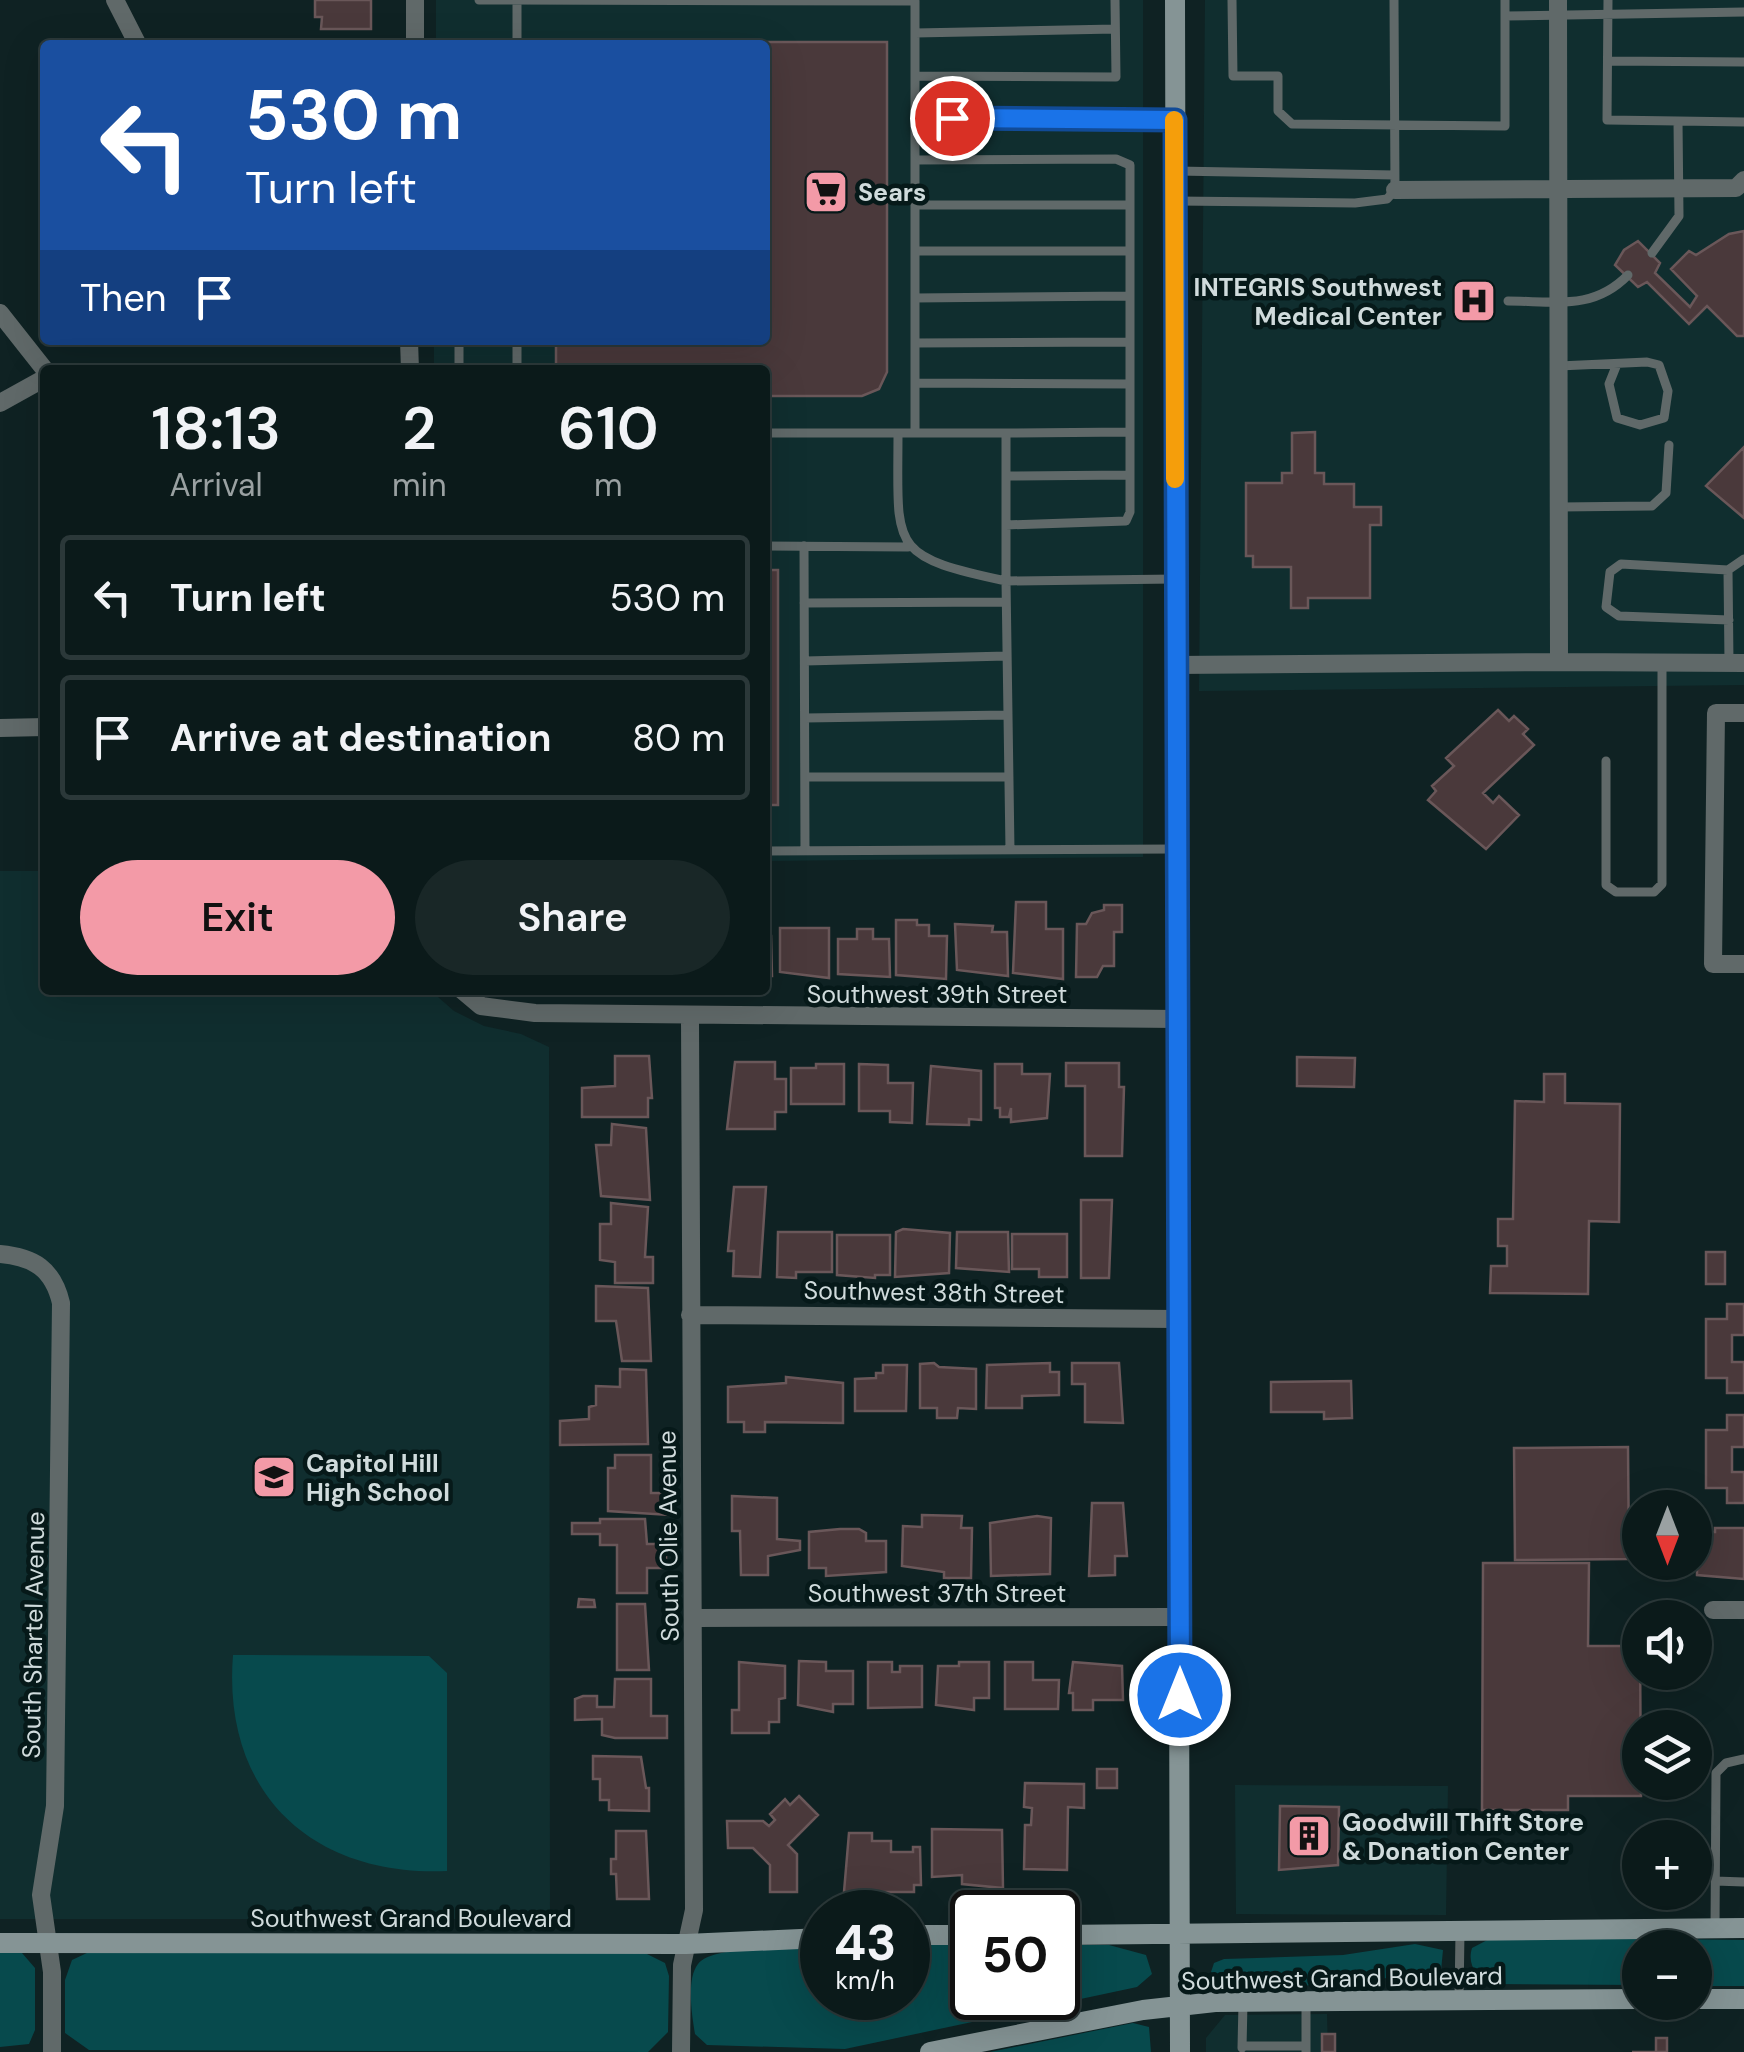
<!DOCTYPE html>
<html lang="en">
<head>
<meta charset="utf-8">
<style>
  :root { --surface:#0b1a1a; --page:#192727; --text:#f1f3f6; --muted:#9aa1a2; --line:#2b3839; --accent:#f39aa7 }
  body { margin:0; font-family:"DM Sans",sans-serif; background:var(--page); color:var(--text); height:100vh; display:flex; flex-direction:column; font-size:38px; white-space:nowrap }
  * { box-sizing:border-box; margin:0 }
  p { font-size:32px; color:var(--muted) }
  .icon { flex:none; width:55px; height:55px; fill:none; stroke:currentColor; stroke-width:2; stroke-linecap:round; stroke-linejoin:round }
  .map { position:relative; flex:1; overflow:hidden }
  .panel { position:absolute; left:40px; top:365px; width:730px; height:630px; display:flex; flex-direction:column; background:var(--surface); border-radius:10px; box-shadow:0 10px 40px #0002,0 0 0 2px var(--line) }
  .panel>* { flex:none }
  .hud { position:absolute; left:40px; top:40px; width:730px; height:305px; border-radius:10px; box-shadow:0 10px 40px #0002,0 0 0 2px var(--line); background:#1a4fa0; color:#fff; overflow:hidden }
  .needle { width:65px; rotate:180deg }
  .tools { position:absolute; left:1622px; top:1490px; display:grid; gap:20px }
  .tools a { display:grid; place-items:center; width:90px; height:90px; border-radius:50%; background:var(--surface); box-shadow:0 10px 40px #0002,0 0 0 2px var(--line); font-size:50px }
  .speed { position:absolute; left:800px; top:1890px; display:flex; gap:20px; font-size:50px; font-weight:700; text-align:center }
  .speed>* { display:grid; place-content:center; width:130px; height:130px; border-radius:50%; background:var(--surface); box-shadow:0 10px 40px #0002,0 0 0 2px var(--line); line-height:1 }
  .speed small { font-size:25px; font-weight:400 }
  .speed .limit { border:5px solid #111; border-radius:15px; background:#fff; color:#111 }
  .pin { position:absolute; display:grid; place-items:center; width:85px; height:85px; color:#fff; margin:-42px; border:5px solid #fff; border-radius:50%; box-shadow:0 2px 10px #0007 }
  .me { position:absolute; width:110px; margin:-55px; rotate:0deg; stroke-linejoin:round; filter:drop-shadow(0 0 8px #0008) }
  .turn { display:flex; align-items:center; gap:35px; height:210px; padding:0 40px; font-size:45px }
  .turn .icon { width:130px; height:130px; stroke-width:2.5 }
  .turn b { display:block; font-size:70px; line-height:85px }
  .then { display:flex; align-items:center; height:95px; padding:0 40px; background:#0003; gap:20px; font-size:38px }
  .eta { display:flex; justify-content:space-evenly; align-items:center; height:170px; text-align:center }
  .eta b { font-size:60px; font-weight:600; line-height:70px }
  .button { display:flex; gap:20px; margin-top:auto; padding:20px 40px }
  .button a { flex:1; height:115px; border-radius:60px; background:var(--accent); color:#111; font-size:40px; font-weight:600; line-height:115px; text-align:center }
  .button a+a { background:var(--page); color:var(--text) }
  ul { padding:0; list-style:none }
  li { display:flex; align-items:center; gap:30px; height:125px; margin:0 20px 15px; padding:0 20px; border:5px solid var(--line); border-radius:10px }
  li div { flex:1 }
  li b { display:block; font-size:38px }
  li em { font-style:normal }
  .map>svg:first-child { display:block }
  .built { fill:#102e2f }
  .green { fill:#074a4d }
  .building { fill:#4a393b; stroke:#6a5759; stroke-width:2.5 }
  .lines { fill:none; stroke-linecap:round; stroke-linejoin:round }
  .lane { stroke:#606969; stroke-width:9 }
  .street { stroke:#606969; stroke-width:18 }
  .secondary { stroke:#859495; stroke-width:20 }
  .route-casing { stroke:#114b97; stroke-width:25 }
  .route { stroke:#1a73e8; stroke-width:18 }
  .slow { stroke:#f59e0b; stroke-width:18 }
  .labels { text-anchor:middle; stroke-width:9; stroke-linejoin:round; paint-order:stroke }
  .poi-label { font-size:25px; font-weight:bold; fill:#d0dbdc; stroke:#061919; text-anchor:start }
  .street-label { font-size:25px; fill:#d0dbdc; stroke:#061919 }
</style>
</head>
<body>
<div class="map">
<svg width="1744" height="2052" viewBox="0 0 1744 2052">
  <rect width="100%" height="100%" fill="#0f2223"/>
  <path class="built" d="M436 0H1143V857L765 861V370H434V340H765V45H436Z
    M1205 0H1744V685L1199 691Z
    M0 871H45V990H430L454 1011 484 1026 521 1034 549 1047 550 1919H0Z
    M1235 1785 1448 1786 1446 1915 1236 1914Z
    M1327 2014 1328 2052H1206V2038L1225 2015Z"/>
  <path class="green" d="M233 1655 429 1656 447 1673V1871C312 1877 222 1793 233 1655Z
    M1493 1937 1744 1940V1986H1695V1948H1640V1985L1492 1984C1476 1976 1467 1965 1472 1948Z
    M1415 1944 1443 1950 1441 1971C1417 1986 1383 1975 1355 1978 1321 1982 1235 2004 1211 1972L1214 1963 1224 1959 1343 1955Z
    M908 1945H972V1998H1058V1945H1109L1146 1955 1152 1974 1137 1987 845 2049 707 2045 695 2034C692 2016 686 1979 698 1964 713 1944 797 1949 822 1948V1998H908Z
    M0 1951 22 1953 35 1968V2030L29 2044 0 2047Z
    M89 1952H643L665 1963 669 1976 668 2032 648 2052 89 2050 65 2033V1980L72 1960Z
    M1133 2023 1149 2027 1151 2052H990Z"/>
  <path class="building" d="M315 0H371V29H321L322 17H315Z
    M556 42H887V372L879 389 862 396H765V370H556V340H765V45Z
    M1744 231V336H1737L1707 306 1689 324 1647 282 1638 287 1615 265 1624 250 1638 241 1660 263 1655 273 1690 307 1697 296 1671 269 1689 251 1696 255 1729 234Z
    M1315 432V473H1324V484H1354V507H1381V525H1370V598H1308V608H1291V567H1253V556H1246V483H1282V473H1292V433Z
    M1744 447V518L1706 486Z
    M765 570H778V805H765Z
    M1498 710 1509 721 1514 716 1528 729 1523 734 1534 745 1483 793 1493 803 1499 796 1519 815 1486 849 1428 800 1436 791 1432 786 1454 766 1446 758Z
    M1016 902H1046V929H1063V979L1013 973Z
    M1104 905H1122V932H1114V966H1103L1097 977H1076L1077 924H1086L1092 913 1104 910Z
    M896 920H917V925H929V936H947L946 979 896 975Z
    M955 924 993 926 992 932H1007L1008 976 957 970Z
    M780 928H829V978L780 972Z
    M857 929H873V939H889L890 977 838 974V939H857Z
    M765 936H771L772 976H765Z
    M615 1056H649L652 1098H648V1117H582V1088L615 1086Z
    M1297 1057 1355 1058 1354 1087 1297 1086Z
    M735 1062H775V1079H786V1112H775V1129H727Z
    M1066 1063H1119V1087H1124L1122 1156H1085V1086H1066Z
    M816 1064H844V1104H791V1068H816Z
    M859 1064 888 1065V1083H913L912 1123 890 1122V1111H859Z
    M995 1064H1022V1074H1050L1047 1118 1011 1122V1108L1009 1117H1000V1108H995Z
    M931 1066 981 1071V1120L969 1119V1125L927 1124Z
    M1544 1074H1565V1103L1620 1104 1619 1222 1589 1221 1588 1294 1490 1293 1491 1266H1507V1246H1498V1219H1513L1515 1101 1544 1102Z
    M612 1124 646 1128 650 1200 601 1196 596 1145H611Z
    M734 1187H766L760 1277 733 1276 734 1251H728Z
    M1081 1200H1112L1109 1278H1081Z
    M611 1203 648 1207 645 1257H653V1283H615V1262L600 1260V1224H611Z
    M903 1229 950 1233 949 1273 895 1277 896 1232Z
    M778 1232H832V1272H796V1278L777 1277Z
    M957 1232H1008L1009 1272 956 1268Z
    M1012 1234H1067V1277H1039V1269H1012Z
    M837 1235H890V1275H875V1278L837 1275Z
    M1706 1252H1725V1284H1706Z
    M596 1286 648 1288 651 1361H622L616 1321H596Z
    M1727 1304H1744V1335H1732V1362H1744V1393H1727V1378H1706V1319H1727Z
    M934 1363 939 1367 976 1369V1409L958 1408 957 1418H937V1408H920V1364Z
    M1050 1363V1372H1059V1395L1022 1396V1408H986L987 1365Z
    M1072 1363H1119L1123 1423 1085 1422V1384H1072Z
    M883 1365H907L906 1411H855V1379L876 1378V1373H883Z
    M620 1369 646 1370 648 1444 560 1445V1421L589 1419V1407L596 1405V1386L620 1387Z
    M786 1377 843 1383V1423L765 1422V1432H744V1422H728V1387L786 1383Z
    M1351 1381 1352 1418 1324 1419V1412H1271V1382Z
    M1727 1415H1744V1447H1732V1472H1744V1503H1727V1488H1706V1430H1727Z
    M1628 1447 1629 1559 1515 1560 1514 1448Z
    M615 1455H651V1493H669V1515L608 1511V1468H615Z
    M732 1496 777 1498V1539L800 1541V1550L768 1556V1575H741L740 1531H732Z
    M1092 1503H1123L1127 1556H1115V1575L1089 1576Z
    M922 1515 962 1516 961 1528H972L971 1578H944V1572L902 1566 903 1526 922 1527Z
    M1037 1516 1051 1518 1050 1574 991 1576 990 1523Z
    M600 1519H645L647 1544H666V1568H647V1593H617V1545H600V1534H572V1523H600Z
    M1715 1528H1744V1579L1697 1575V1532H1715Z
    M840 1529H859L866 1533V1541H886V1572L826 1576V1568H809V1532Z
    M1483 1563H1589L1588 1646H1640L1641 1796H1568V1810H1482Z
    M579 1599 594 1600 595 1607H578Z
    M617 1604H645L649 1670H617Z
    M799 1661 826 1662V1671H853V1704H833V1712L798 1705Z
    M739 1662 785 1666V1698L779 1699V1722H769V1733H732V1710H739Z
    M868 1662H892V1672H900V1666H922V1707L868 1708Z
    M959 1662H989V1698H974V1710L936 1705 938 1666H959Z
    M1005 1662H1033V1680H1059L1058 1709H1005Z
    M1073 1662 1122 1666 1123 1700H1093V1710H1073V1693H1069Z
    M615 1679H651V1716H667V1738H615L602 1735V1719L575 1720V1699L583 1696H597V1707H614Z
    M593 1756 641 1757 646 1788H649V1811L609 1810V1800H600V1779H593Z
    M1097 1769H1117V1788H1097Z
    M1025 1783 1084 1784V1808L1068 1807 1067 1870 1024 1869 1025 1825H1031L1032 1808 1024 1807Z
    M799 1796 818 1815 788 1845 797 1854V1892H770V1865L753 1848H728L727 1821H763L769 1826 775 1820 770 1814 785 1799 790 1805Z
    M1280 1806 1339 1807 1338 1865 1279 1870Z
    M932 1829 1002 1830 1003 1888 962 1884V1875L932 1877Z
    M616 1831H646L649 1899H617L616 1874H611V1859H616Z
    M849 1833H872V1841H891V1852H913V1847H920L921 1885H914V1892H844Z
    M1322 2034H1335V2052H1322Z
    M1656 2038H1667V2052H1632H1656Z"/>
  <g class="lines">
    <path class="lane" d="M479 0 915 1V433
      M1232 0 1233 76H1278V111L1292 124 1505 126V0
      M1608 0 1607 120 1678 121 1679 216 1652 253
      M517 1V45
      M1505 16 1744 12
      M915 33 1115 29
      M459 45 517 43
      M1608 61 1744 62
      M915 76 1116 77 1115 0
      M915 118 1175 120
      M1678 121 1744 122
      M915 160 1116 159 1130 165V512L1126 521 1006 525
      M1177 171 1394 175
      M1177 201 1355 203 1387 199 1395 190 1394 0
      M915 205H1130
      M915 251H1130
      M915 298 1130 296
      M1508 301C1554 301 1593 311 1628 275
      M459 340V370
      M517 340V370
      M915 343 1130 342
      M1559 366 1647 362 1659 365 1668 391 1664 418 1640 425 1617 418 1609 384 1617 364
      M915 383 1130 384
      M765 433H1006V581L1175 579
      M898 433C898 548 887 556 1006 581L1010 850
      M1006 433 1130 432
      M1007 476 1130 475
      M1560 507 1652 506 1666 493 1669 445
      M765 546 908 547
      M804 546 805 851
      M1728 570 1621 564 1610 572 1606 607 1619 616 1729 620
      M804 603 1006 602
      M805 661 1007 656
      M1729 663 1728 570 1744 559
      M805 718 1008 715
      M1606 761V885L1616 892H1654L1662 884V663
      M805 777H1009
      M765 851 1174 849
      M1715 1881 1744 1882
      M1715 1927 1716 1773 1726 1763 1744 1759
      M1459 1999 1460 1932
      M1242 2046H1306
      M1242 2048 1243 2003
      M1306 2052V2000"/>
    <path class="street" d="M115 0 138 45
      M415 0V45
      M1395 190 1736 188 1744 180
      M0 313 45 370
      M409 340 410 370
      M0 403 45 378
      M1559 662 1744 663
      M1174 665 1559 662 1558 0
      M1744 713H1716L1713 964H1744
      M0 728 45 727
      M462 990 481 1006 535 1013 1178 1019
      M0 1254C34 1257 53 1269 61 1303L55 1806 41 1895 52 1972V2052
      M690 1315 1178 1319
      M1713 1610H1744
      M695 1618 1180 1617
      M681 2052 682 1965 694 1910 690 1018"/>
    <path class="secondary" d="M1175 0 1180 2052
      M908 1935H972
      M1058 1935 1744 1928
      M0 1943 686 1944 822 1938
      M1695 1999H1744
      M930 2052 1143 2010 1215 2002 1640 1999"/>
  </g>
  <g class="lines">
    <defs>
      <path id="route" d="M952 118 1175 120 1180 1695"/>
    </defs>
    <use href="#route" class="route-casing"/>
    <use href="#route" class="route"/>
    <path class="slow" d="M1174 120 1175 479"/>
  </g>
  <defs>
    <symbol id="supermarket-square" viewBox="-11 -11 22 22"><rect x="-9" y="-9" width="18" height="18" rx="4" fill="#f39aa7" stroke="#061919"/><path d="M-6-5.5h2.5l.6 2H6L4.5 2H-2.5L-4.4-4H-6ZM-1.5 3.2a1.3 1.3 0 1 0 .1 0ZM3 3.2a1.3 1.3 0 1 0 .1 0Z" fill="#111"/></symbol>
    <symbol id="hospital-square" viewBox="-11 -11 22 22"><rect x="-9" y="-9" width="18" height="18" rx="4" fill="#f39aa7" stroke="#061919"/><path d="M-5-5h3v3.5h4V-5h3V5h-3V1.5h-4V5h-3Z" fill="#111"/></symbol>
    <symbol id="school-square" viewBox="-11 -11 22 22"><rect x="-9" y="-9" width="18" height="18" rx="4" fill="#f39aa7" stroke="#061919"/><path d="M0-5L7-2L0 1L-7-2ZM-4 1L0 2.5L4 1V4Q0 6-4 4Z" fill="#111"/></symbol>
    <symbol id="building-square" viewBox="-11 -11 22 22"><rect x="-9" y="-9" width="18" height="18" rx="4" fill="#f39aa7" stroke="#061919"/><path d="M-4-6H4V6H1V3H-1V6H-4ZM-2.5-4.3h1.7v1.8h-1.7ZM.8-4.3h1.7v1.8H.8ZM-2.5-1h1.7V.8h-1.7ZM.8-1h1.7V.8H.8Z" fill="#111"/></symbol>
  </defs>
  <g fill-rule="evenodd">
    <use href="#supermarket-square" x="801" y="167" width="50" height="50"/>
    <use href="#hospital-square" x="1449" y="276" width="50" height="50"/>
    <use href="#school-square" x="249" y="1452" width="50" height="50"/>
    <use href="#building-square" x="1284" y="1811" width="50" height="50"/>
  </g>
  <g class="labels">
    <g class="poi-label">
      <text x="858" y="201">Sears</text>
      <text x="1442" y="296" text-anchor="end">INTEGRIS Southwest<tspan x="1442" dy="29">Medical Center</tspan></text>
      <text x="306" y="1472">Capitol Hill<tspan x="306" dy="29">High School</tspan></text>
      <text x="1342" y="1831">Goodwill Thift Store<tspan x="1342" dy="29">&amp; Donation Center</tspan></text>
    </g>
    <g class="street-label">
      <text x="937" y="1003">Southwest 39th Street</text>
      <text transform="translate(934 1292) rotate(1)" y="9">Southwest 38th Street</text>
      <text transform="translate(668 1536) rotate(-91)" y="9">South Olie Avenue</text>
      <text x="937" y="1602">Southwest 37th Street</text>
      <text transform="translate(33 1635) rotate(-89)" y="9">South Shartel Avenue</text>
      <text x="411" y="1927">Southwest Grand Boulevard</text>
      <text transform="translate(1342 1978) rotate(-1)" y="9">Southwest Grand Boulevard</text>
    </g>
  </g>
</svg>
<div class="tools">
<a><svg class="needle" viewBox="-14 -14 28 28"><path d="M0-13l5 13h-10z" fill="#e53935"/><path d="M0 13l5-13h-10z" fill="#9aa1a2"/></svg></a>
<a><svg class="icon" aria-label="sound" viewBox="0 0 24 24"><path d="M4 9h4l5-4v14l-5-4H4zM17 9q2 3 0 6"/></svg></a>
<a><svg class="icon" aria-label="layers" viewBox="0 0 24 24"><path d="M12 4l9 5-9 5-9-5zM3 14l9 5 9-5"/></svg></a>
<a>+</a>
<a>−</a>
</div>
<div class="speed"><div>43<small>km/h</small></div><div class="limit">50</div></div>
<div class="pin" style="left:952px;top:118px;background:#d93025"><svg class="icon" aria-label="arrive" viewBox="0 0 24 24"><path d="M6 21V4h12l-3 4 3 4H6"/></svg></div>
<svg class="me" style="left:1180px;top:1695px" viewBox="-20 -20 40 40"><circle r="17" fill="#1a73e8" stroke="#fff" stroke-width="3"/><path d="M0-11L8 9 0 5-8 9z" fill="#fff"/></svg>
<div class="hud">
<div class="turn"><svg class="icon" aria-label="left" viewBox="0 0 24 24"><path d="M17 20v-9H6M10 6l-5 5 5 5"/></svg><div><b>530 m</b>Turn left</div></div>
<div class="then">Then<svg class="icon" aria-label="arrive" viewBox="0 0 24 24"><path d="M6 21V4h12l-3 4 3 4H6"/></svg></div>
</div>
<section class="panel">
<div class="eta">
<div><b>18:13</b><p>Arrival</p></div>
<div><b>2</b><p>min</p></div>
<div><b>610</b><p>m</p></div>
</div>
<ul>
<li><svg class="icon" aria-label="left" viewBox="0 0 24 24"><path d="M17 20v-9H6M10 6l-5 5 5 5"/></svg><div><b>Turn left</b></div><em>530 m</em></li>
<li><svg class="icon" aria-label="arrive" viewBox="0 0 24 24"><path d="M6 21V4h12l-3 4 3 4H6"/></svg><div><b>Arrive at destination</b></div><em>80 m</em></li>
</ul>
<div class="button"><a>Exit</a><a>Share</a></div>
</section>
</div>
</body>
</html>
